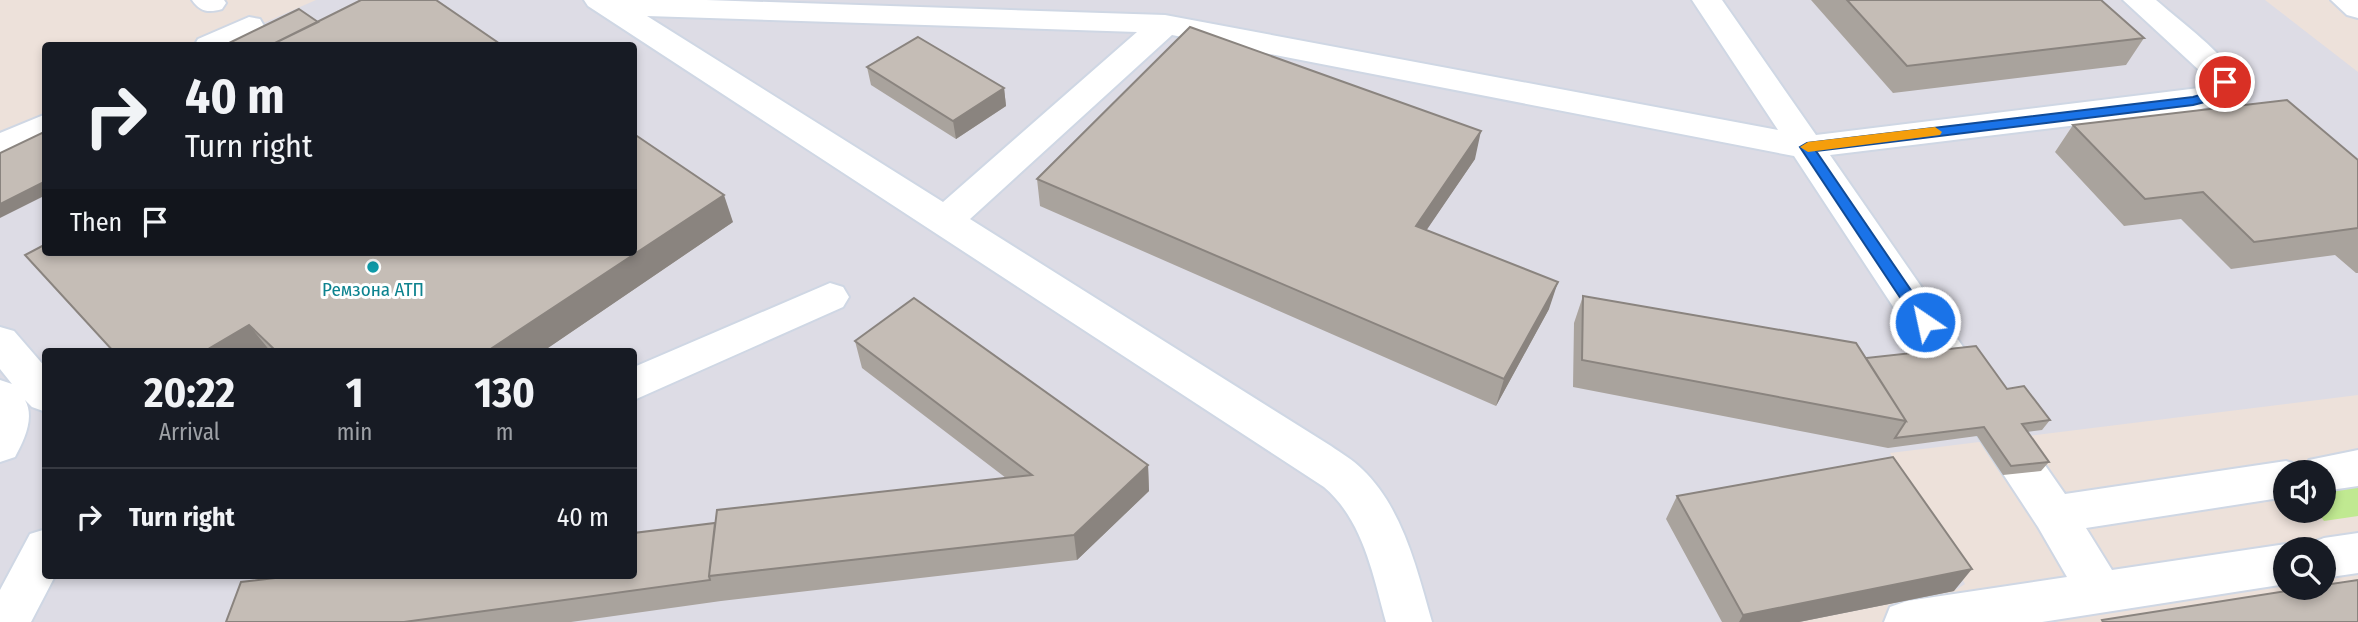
<!DOCTYPE html>
<html lang="en">
<head>
<meta charset="utf-8">
<style>
  :root { --surface:#171b24; --page:#20242c; --text:#f1f3f6; --muted:#9ea1a6; --line:#363941 }
  body { margin:0; font-family:"Fira Sans Condensed",sans-serif; background:var(--page); color:var(--text); height:100vh; display:flex; flex-direction:column; font-size:26px; white-space:nowrap }
  * { box-sizing:border-box; margin:0 }
  p { font-size:23px; color:var(--muted) }
  .icon { flex:none; width:38px; height:38px; fill:none; stroke:currentColor; stroke-width:2; stroke-linecap:round; stroke-linejoin:round }
  .map { position:relative; flex:1; overflow:hidden }
  .details { position:absolute; left:42px; top:348px; width:595px; height:231px; display:flex; flex-direction:column; background:var(--surface); border-radius:7px; box-shadow:0 4px 10px #0003 }
  .details>* { flex:none }
  .banner { position:absolute; left:42px; top:42px; width:595px; height:214px; border-radius:7px; box-shadow:0 4px 10px #0003; background:#171b24; color:var(--text); overflow:hidden }
  .buttons { position:absolute; left:2273px; top:460px; display:grid; gap:14px }
  .buttons a { display:grid; place-items:center; width:63px; height:63px; border-radius:50%; background:var(--surface); box-shadow:0 4px 10px #0003; font-size:35px }
  .pin { position:absolute; display:grid; place-items:center; width:60px; height:60px; color:#fff; margin:-30px; border:4px solid #fff; border-radius:50%; box-shadow:0 2px 7px #0007 }
  .me { position:absolute; width:77px; margin:-38px; rotate:326deg; stroke-linejoin:round; filter:drop-shadow(0 0 5px #0008) }
  .turn { display:flex; align-items:center; gap:24px; height:147px; padding:0 28px; font-size:32px }
  .turn .icon { width:91px; height:91px; stroke-width:2.5 }
  .turn b { display:block; font-size:49px; line-height:60px }
  .then { display:flex; align-items:center; height:66px; padding:0 28px; background:#0003; gap:14px; font-size:26px }
  .eta { display:flex; justify-content:space-evenly; align-items:center; height:119px; text-align:center }
  .eta b { font-size:42px; font-weight:700; line-height:49px }
  ul { padding:0; list-style:none }
  li { display:flex; align-items:center; gap:21px; height:98px; padding:0 28px; border-top:2px solid var(--line) }
  li div { flex:1 }
  li b { display:block; font-size:26px }
  li em { font-style:normal }
  .map>svg:first-child { display:block }
  .industrial { fill:#dddce5; fill-rule:evenodd }
  .green { fill:#c0e991 }
  .lines { fill:none; stroke-linecap:round; stroke-linejoin:round }
  .minor-casing { stroke:#cfd7e4; stroke-width:4 }
  .minor { fill:#fff; fill-rule:evenodd }
  .wall { fill:#a9a39d }
  .shaded-wall { fill:#8a847f }
  .building { fill:#c5bdb6; stroke:#8a847f; stroke-width:2 }
  .route { fill:#1a73e8; stroke:#114b97; stroke-width:2 }
  .slow { fill:#f59e0b }
  .culture-dot { fill:#0f9aa8; stroke:#fff; stroke-width:2.5 }
  .labels { text-anchor:middle; stroke-width:6; stroke-linejoin:round; paint-order:stroke }
  .culture-label { font-size:19px; fill:#0d838f; stroke:#fff }
</style>
</head>
<body>
<div class="map">
<svg width="2358" height="622" viewBox="0 0 2358 622">
  <rect width="100%" height="100%" fill="#ede1da"/>
  <path class="industrial" d="M316 0H2265L2358 72V395L1890 453 1965 584 1954 591 1799 622H0V144L45 123 46 252H634V46L214 45ZM46 352H634V576H46Z"/>
  <path class="green" d="M2358 484V516L2324 521 2317 511H2324V489Z"/>
  <g class="lines">
    <defs>
      <path id="minor" d="M192 0H224L226 3 222 9C209 13 200 12 192 0Z
        M584 0H706L1165 15 1778 130 1692 0H1722L1816 135 2207 87 2209 83 2200 71 2123 0H2156C2186 26 2219 49 2241 82L2232 101 2193 111 1830 155 2065 494 2286 461 2301 466 2304 471 2309 460 2358 450V486L2324 491V472H2286V497L2086 528 2112 570 2286 544 2301 550H2286V584L2042 622H1884L1890 607 1907 601 2067 577 2038 527 1794 156 1172 35 970 219 1331 446C1341 453 1353 460 1362 469 1403 508 1417 570 1432 622H1386C1373 575 1363 520 1324 487L588 6ZM647 16 1137 32 943 202Z
        M2331 0H2358V18L2347 15Z
        M249 17 260 19 264 26C249 49 218 46 194 46L198 39Z
        M46 114V139L0 158V133Z
        M830 283 843 287 849 297 843 307 634 400V367Z
        M0 327 14 331 46 368V412L32 407 25 400C35 418 24 440 15 457L0 462V380L12 384 0 369Z
        M46 529V576H55L31 622H0V590L30 534Z
        M2358 533V573L2324 578V550H2305L2308 544 2324 538Z"/>
    </defs>
    <use href="#minor" class="minor-casing"/>
    <use href="#minor" class="minor"/>
  </g>
  <path class="wall" d="M1811 0H2101L2144 38 2126 65 1893 93Z
    M867 67 1004 88 1006 106 956 139 871 85Z
    M2073 125 2358 160V273H2356L2335 255 2231 269 2181 219 2124 226 2055 152Z
    M1475 159 1426 230 1549 309 1496 406 1040 206 1037 179Z
    M733 222 542 352H114Z
    M1583 296 2007 389 2050 420 2042 430 2027 432 2049 462 2041 471 2003 475 1977 436 1888 448 1573 387 1574 323Z
    M855 341 1148 465 1149 491 1077 560 721 601 571 622H226L715 523 1006 478 862 368Z
    M1677 496 1954 591 1799 622H1722L1666 519Z"/>
  <path class="shaded-wall" d="M1004 88 1006 106 956 139 953 121Z
    M1481 131 1475 159 1411 253 1416 226Z
    M46 181V195L0 218V204Z
    M724 195 733 222 542 352H486Z
    M1558 282 1549 309 1496 406 1504 379Z
    M249 325 271 352H203Z
    M1148 465 1149 491 1077 560 1074 535Z
    M1972 569 1954 591 1799 622H1739L1743 615Z"/>
  <path class="building" d="M361 0H436L503 46H269Z
    M1847 0H2101L2144 38 1907 66Z
    M299 9 318 22 269 46H223Z
    M1190 27 1481 131 1416 226 1558 282 1504 379 1037 179Z
    M918 37 1004 88 953 121 867 67Z
    M2287 100 2358 160V228L2254 242 2203 192 2145 199 2073 125Z
    M46 131V181L0 204V153Z
    M634 134 724 195 486 352H277L249 325 203 352H114L25 255 46 244V252H634Z
    M1583 296 1856 343 1906 421 1582 360Z
    M914 298 1148 465 1074 535 709 576 717 510 1032 475 855 341Z
    M1976 346 2007 389 2024 386 2050 420 2022 424 2049 462 2011 466 1984 427 1895 438 1906 421 1866 358Z
    M1893 457 1972 569 1743 615 1677 496Z
    M715 523 709 576 710 580 404 622H226L241 582 292 576H634V533Z
    M2358 580V622H2103L2102 620 2305 588H2324V585Z"/>
  <path class="route" d="M2225 78 2231 82 2225 97 2193 105 1816 151 1930 318 1933 322 1925 328 1919 326 1800 147 1807 143 2193 97 2214 91 2220 79Z"/>
  <path class="slow" d="M1935 127 1942 132 1940 135 1808 152 1800 147 1808 142Z"/>
  <circle class="culture-dot" cx="373" cy="267" r="7"/>
  <g class="labels">
    <g class="culture-label">
      <text x="373" y="296">Ремзона АТП</text>
    </g>
  </g>
</svg>
<div class="buttons">
<a><svg class="icon" aria-label="sound" viewBox="0 0 24 24"><path d="M4 9h4l5-4v14l-5-4H4zM17 9q2 3 0 6"/></svg></a>
<a><svg class="icon" aria-label="search" viewBox="0 0 24 24"><circle cx="10" cy="10" r="6"/><path d="M15 15l6 6"/></svg></a>
</div>
<div class="pin" style="left:2225px;top:82px;background:#d93025"><svg class="icon" aria-label="arrive" viewBox="0 0 24 24"><path d="M6 21V4h12l-3 4 3 4H6"/></svg></div>
<svg class="me" style="left:1925px;top:322px" viewBox="-20 -20 40 40"><circle r="17" fill="#1a73e8" stroke="#fff" stroke-width="3"/><path d="M0-11L8 9 0 5-8 9z" fill="#fff"/></svg>
<div class="banner">
<div class="turn"><svg class="icon" aria-label="right" viewBox="0 0 24 24"><path d="M7 20v-9h11M14 6l5 5-5 5"/></svg><div><b>40 m</b>Turn right</div></div>
<div class="then">Then<svg class="icon" aria-label="arrive" viewBox="0 0 24 24"><path d="M6 21V4h12l-3 4 3 4H6"/></svg></div>
</div>
<section class="details">
<div class="eta">
<div><b>20:22</b><p>Arrival</p></div>
<div><b>1</b><p>min</p></div>
<div><b>130</b><p>m</p></div>
</div>
<ul>
<li><svg class="icon" aria-label="right" viewBox="0 0 24 24"><path d="M7 20v-9h11M14 6l5 5-5 5"/></svg><div><b>Turn right</b></div><em>40 m</em></li>
</ul>
</section>
</div>
</body>
</html>
